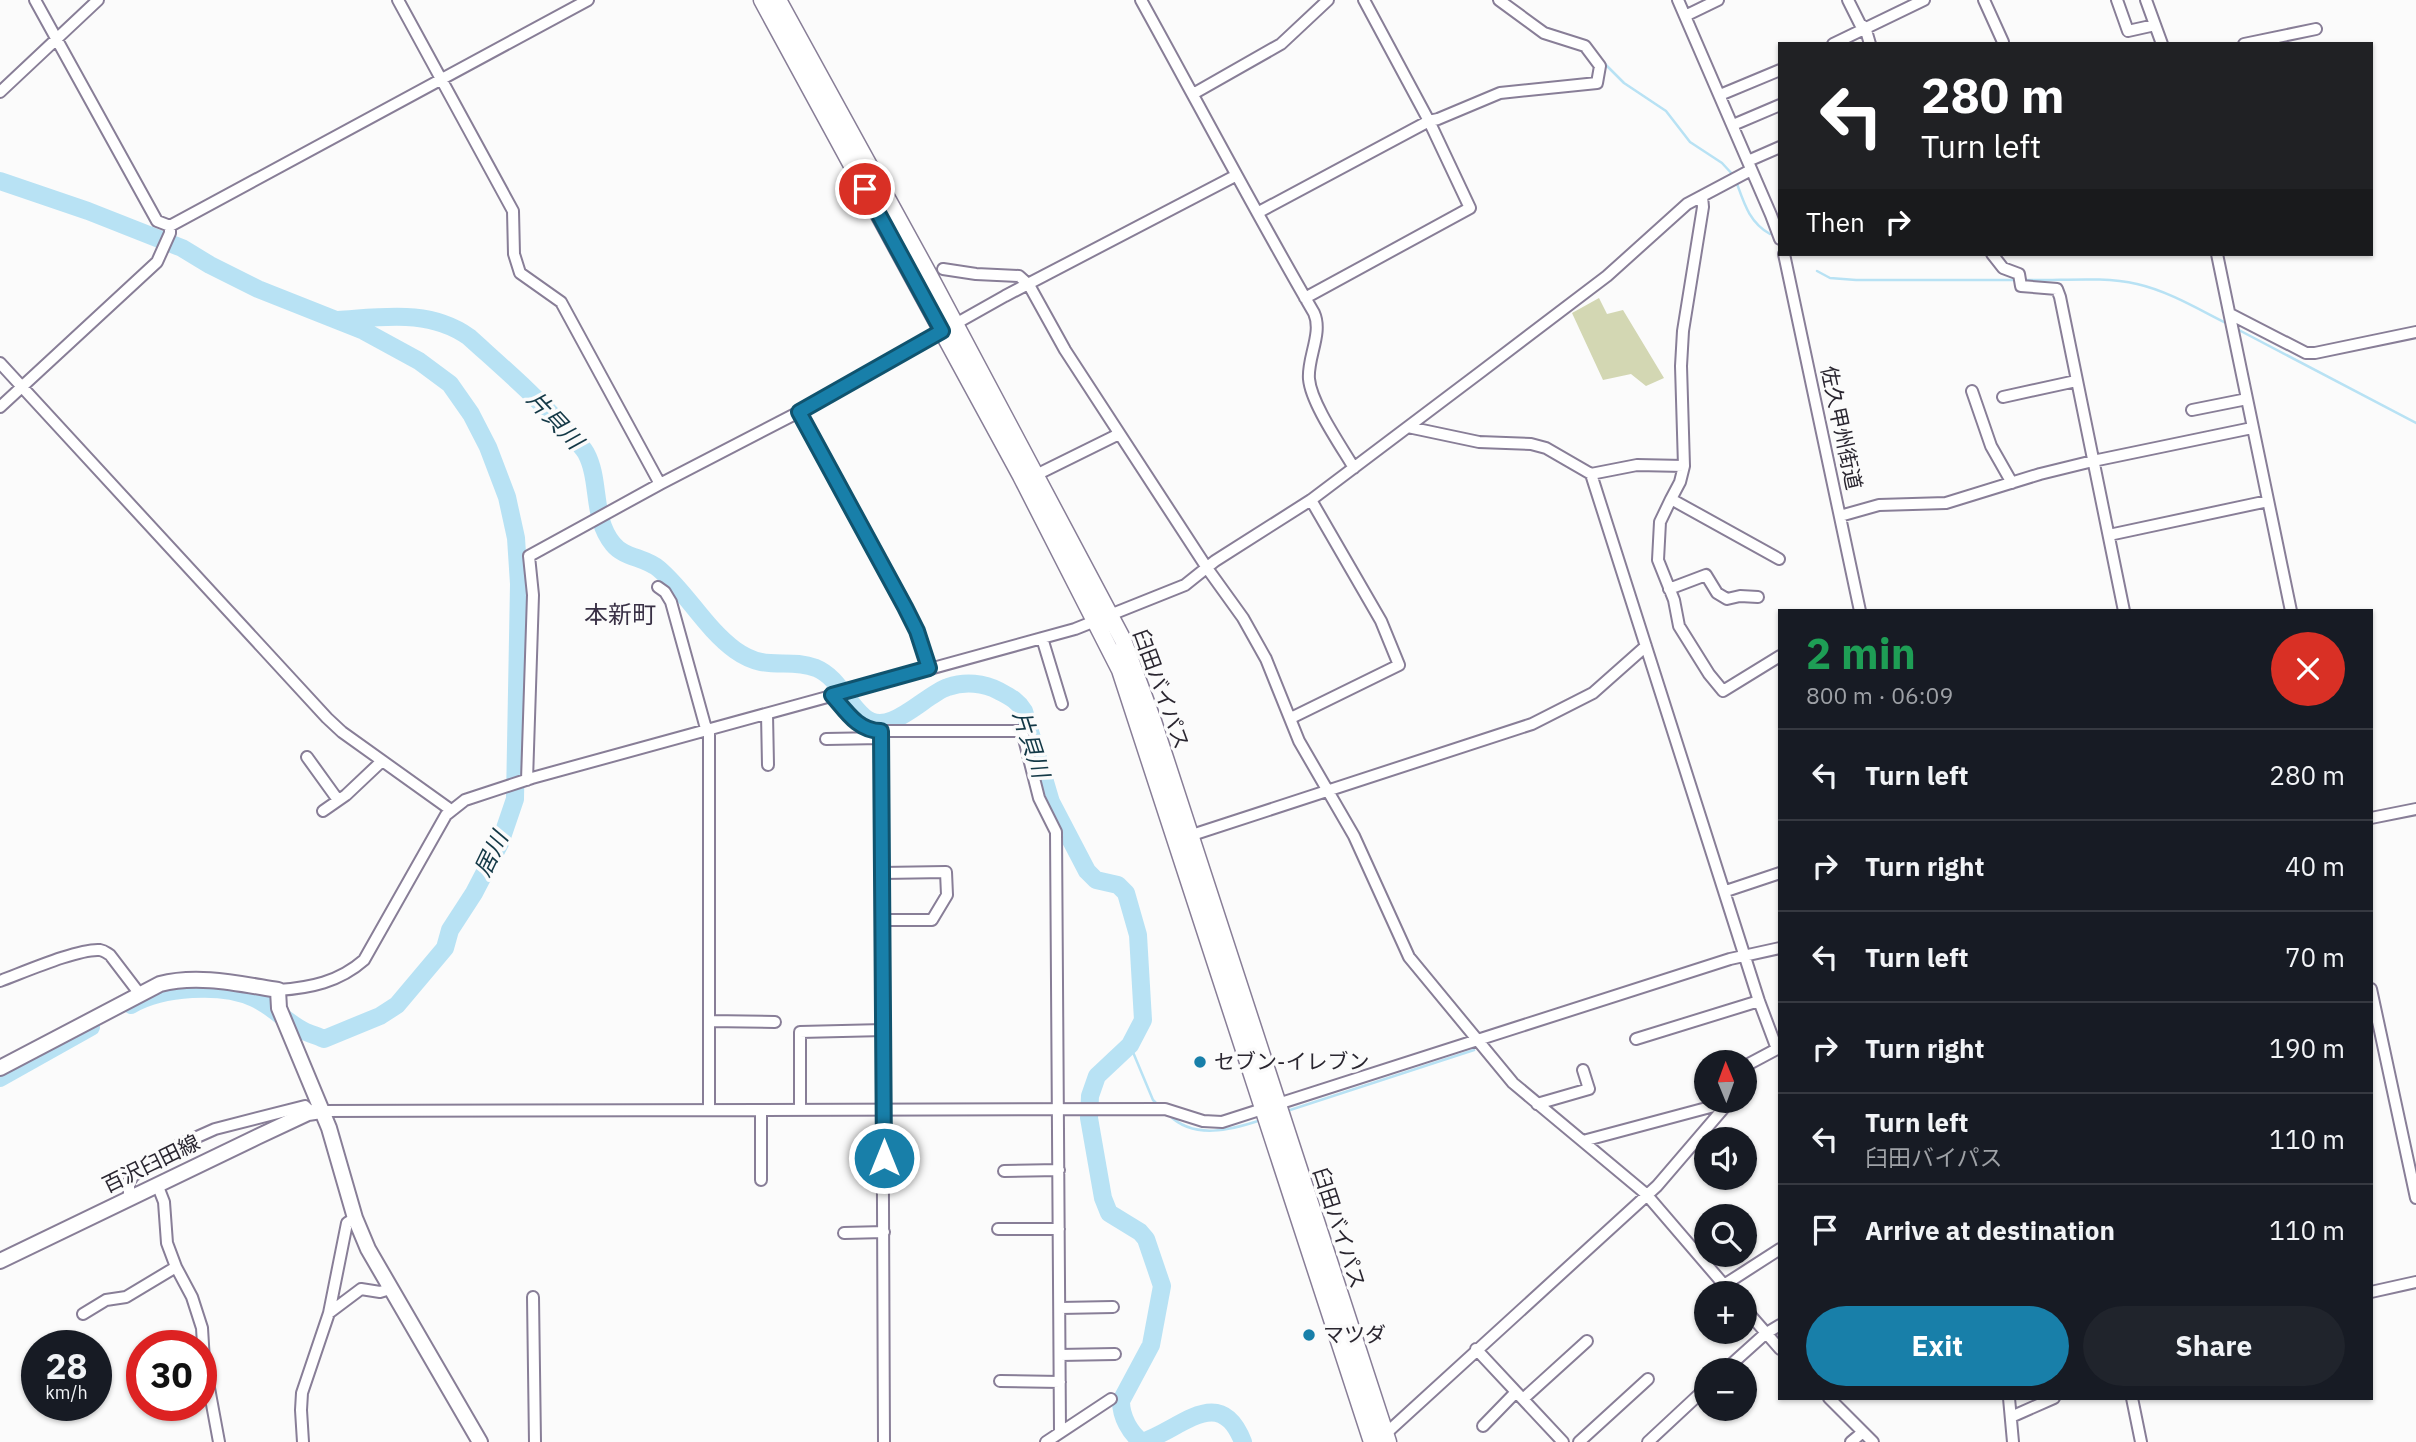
<!DOCTYPE html>
<html lang="en">
<head>
<meta charset="utf-8">
<style>
  :root { --surface:#171b24; --page:#20242c; --text:#f1f3f6; --muted:#9ea1a6; --line:#363941; --accent:#187fa9 }
  body { margin:0; font-family:"IBM Plex Sans","Noto Sans JP",sans-serif; background:var(--page); color:var(--text); height:100vh; display:flex; flex-direction:column; font-size:26px; white-space:nowrap }
  * { box-sizing:border-box; margin:0 }
  p { font-size:23px; color:var(--muted) }
  .icon { flex:none; width:38px; height:38px; fill:none; stroke:currentColor; stroke-width:2; stroke-linecap:round; stroke-linejoin:round }
  .map { position:relative; flex:1; overflow:hidden }
  .panel { position:absolute; left:1778px; top:609px; width:595px; height:791px; display:flex; flex-direction:column; background:var(--surface); border-radius:0px; box-shadow:0 2px 5px #0004 }
  .panel>* { flex:none }
  .hud { position:absolute; left:1778px; top:42px; width:595px; height:214px; border-radius:0px; box-shadow:0 2px 5px #0004; background:#202124; color:#fff; overflow:hidden }
  .needle { width:46px; rotate:359deg }
  .tools { position:absolute; left:1694px; top:1050px; display:grid; gap:14px }
  .tools a { display:grid; place-items:center; width:63px; height:63px; border-radius:50%; background:var(--surface); box-shadow:0 2px 5px #0004; font-size:35px }
  .speed { position:absolute; left:21px; top:1330px; display:flex; gap:14px; font-size:35px; font-weight:700; text-align:center }
  .speed>* { display:grid; place-content:center; width:91px; height:91px; border-radius:50%; background:var(--surface); box-shadow:0 2px 5px #0004; line-height:1 }
  .speed small { font-size:18px; font-weight:400 }
  .speed .limit { border:10px solid #d22; background:#fff; color:#111 }
  .pin { position:absolute; display:grid; place-items:center; width:60px; height:60px; color:#fff; margin:-30px; border:4px solid #fff; border-radius:50%; box-shadow:0 2px 7px #0007 }
  .me { position:absolute; width:77px; margin:-38px; rotate:0deg; stroke-linejoin:round; filter:drop-shadow(0 0 5px #0008) }
  .turn { display:flex; align-items:center; gap:24px; height:147px; padding:0 28px; font-size:32px }
  .turn .icon { width:91px; height:91px; stroke-width:2.5 }
  .turn b { display:block; font-size:49px; line-height:60px }
  .then { display:flex; align-items:center; height:66px; padding:0 28px; background:#0003; gap:14px; font-size:26px }
  .round { display:grid; place-items:center; flex:none; width:74px; height:74px; border-radius:37px; background:var(--page) }
  .headline { display:flex; align-items:center; justify-content:space-between; height:119px; padding:0 28px }
  h1 { font-size:42px; font-weight:800; line-height:52px; color:#1e9e55 }
  .action { display:flex; gap:14px; margin-top:auto; padding:14px 28px }
  .action a { flex:1; height:80px; border-radius:42px; background:var(--accent); color:#fff; font-size:28px; font-weight:800; line-height:80px; text-align:center }
  .action a+a { background:var(--page); color:var(--text) }
  ul { padding:0; list-style:none }
  li { display:flex; align-items:center; gap:21px; height:91px; padding:0 28px; border-top:2px solid var(--line) }
  li div { flex:1 }
  li b { display:block; font-size:26px }
  li em { font-style:normal }
  .map>svg:first-child { display:block }
  .green { fill:#d3d7b3 }
  .lines { fill:none; stroke-linecap:round; stroke-linejoin:round }
  .stream { stroke:#b8e2f4; stroke-width:2.5 }
  .river { stroke:#b8e2f4; stroke-width:18 }
  .minor-casing { stroke:#887e97; stroke-width:14 }
  .major-casing { stroke:#887e97; stroke-width:18 }
  .highway-casing { stroke:#887e97; stroke-width:19 }
  .minor { stroke:#fff; stroke-width:10 }
  .major { stroke:#fff; stroke-width:14 }
  .highway { stroke:#fff; stroke-width:16 }
  .route-casing { stroke:#10536e; stroke-width:18 }
  .route { stroke:#187fa9; stroke-width:12 }
  .poi-dot { fill:#187fa9; stroke:#fbfbfb; stroke-width:2.5 }
  .labels { text-anchor:middle; stroke-width:7; stroke-linejoin:round; paint-order:stroke }
  .street-label { font-size:21px; fill:#2a2630; stroke:#fbfbfb }
  .poi-label { font-size:21px; fill:#2a2630; stroke:#fbfbfb; text-anchor:start }
  .water-label { font-size:23px; font-style:italic; fill:#133846; stroke:#fbfbfb }
  .quarter-label { font-size:24px; fill:#393045; stroke:#fbfbfb }
</style>
</head>
<body>
<div class="map">
<svg width="2416" height="1442" viewBox="0 0 2416 1442">
  <rect width="100%" height="100%" fill="#fbfbfb"/>
  <path class="green" d="M1599 298 1607 314 1623 310 1664 378 1646 386 1631 374 1603 380 1572 313Z"/>
  <g class="lines">
    <path class="stream" d="M1541 26 1584 41
      M1603 62 1624 83 1666 111 1690 142 1722 163 1734 176
      M1736 181C1744 203 1749 222 1770 234
      M1817 271 1830 278 1856 280H2018
      M2024 280C2061 281 2102 276 2137 284 2168 291 2198 309 2226 323
      M2235 328 2416 423
      M1130 1045 1153 1100 1159 1106
      M1287 1111 1474 1050
      M1169 1115C1194 1140 1231 1130 1261 1120"/>
    <path class="river" d="M0 181 88 211 182 248 210 265 258 289 364 331 419 361 450 384 471 414 488 447 507 497 516 538 519 584 515 799 500 843 474 893 450 930 445 948 397 1005 380 1016 324 1039C318 1036 310 1034 304 1031 286 1022 272 1006 254 998 221 983 162 987 131 1005
      M338 320C384 317 430 309 469 337 502 367 536 396 565 429 572 437 581 444 586 453 601 481 591 517 613 544 624 558 645 557 659 569 687 593 705 628 735 650 767 673 786 657 816 668 838 677 847 703 864 717 889 739 925 694 948 687 965 681 984 683 999 691 1010 697 1017 700 1024 711L1051 802 1087 871 1096 880 1118 885 1126 893 1138 935 1143 1020 1130 1045 1097 1076 1090 1096 1089 1118 1103 1198 1109 1213 1140 1232 1146 1239 1162 1286 1151 1345 1121 1401C1121 1417 1130 1433 1142 1442 1180 1430 1220 1382 1243 1442
      M0 1078 91 1027"/>
    <defs>
      <path id="minor" d="M35 0 157 221 170 226 588 0
        M398 0 513 211 514 254 520 273 561 302 660 484
        M1141 0C1199 105 1254 210 1314 313 1323 333 1307 358 1309 379 1311 403 1341 446 1354 468
        M1678 0 1771 215 1780 239
        M1848 0 1860 24 1865 27 1870 44
        M1984 0 2003 42
        M2117 0 2128 31 2155 25
        M2146 0 2162 44
        M1685 16 1718 0
        M1833 44 1924 0
        M2244 44 2316 29
        M0 92 98 0
        M1193 94 1281 44 1328 0
        M1720 95 1780 70
        M1733 125 1780 105
        M1748 161 1780 147
        M1259 212 1429 121 1438 119 1500 93 1597 83 1600 66 1585 46 1544 33 1499 0
        M1784 254 1860 611
        M1992 254 2003 268 2019 274 2021 286 2057 289 2060 297 2124 611
        M2217 254 2291 611
        M943 269 976 274 1019 276 1029 285 1065 350 1207 568 1243 618 1266 659 1299 741 1354 836 1409 957 1513 1083 1646 1194 1731 1293
        M1305 298 1470 208 1429 121 1364 0
        M2230 314 2306 353H2315L2416 332
        M0 363 327 718 342 732 451 810
        M1972 391 1991 446 2012 483
        M2003 397 2076 381
        M0 407 157 262 170 233V226
        M2192 410 2247 399
        M799 412 905 607 917 631 929 668
        M1408 427 1479 442 1531 444 1546 448 1591 474 1637 465 1684 466 1681 366 1683 331 1703 207 1702 196
        M1684 466 1680 482 1671 499 1779 559
        M1591 474 1759 1001 1777 1049 1745 1066
        M1036 475 1119 434
        M1671 499 1660 522 1658 560 1674 600 1679 626 1709 674 1723 691 1780 656
        M1840 516 1879 505 1946 503 2040 474 2093 461 2252 428
        M2109 535 2268 501
        M658 587 665 592 671 602 705 725 709 731V1110
        M1669 589 1706 575 1717 593 1727 599 1740 596 1758 597
        M1042 638 1062 704
        M833 695C846 711 858 731 881 731L884 1442
        M767 714 768 765
        M1291 718 1399 665 1381 621 1311 500
        M881 731H1022L1039 798 1056 832 1060 1432
        M826 739 881 738
        M307 757 338 800
        M527 780 533 595 529 556 660 484 799 412 1005 296 1235 176
        M323 811 346 795 382 761
        M2371 818 2416 809
        M1189 836 1532 724 1593 693 1646 646
        M882 873 946 872 947 895 932 920H883
        M1726 891 1780 873
        M0 981C22 973 79 948 100 950 105 951 105 952 110 955L139 993
        M2371 989 2416 1198
        M278 990C310 988 339 982 364 960L446 815 465 800 532 778 1075 629 1185 585 1215 561 1311 500 1482 371 1607 276 1687 204 1751 170
        M709 1021 775 1022
        M1636 1039 1759 1001
        M1537 1104 1589 1089 1583 1070
        M761 1110V1180
        M800 1110V1032L884 1030
        M321 1111 1165 1109 1203 1121 1222 1122 1730 959 1780 948
        M1583 1141 1729 1102
        M1004 1171 1059 1170
        M157 1184 164 1202 167 1243 176 1267 192 1297 202 1328 204 1361 219 1442
        M129 1198V1182L133 1176 179 1145 215 1129 305 1106 311 1112
        M998 1229H1059
        M844 1233 884 1232
        M1724 1285 1780 1249
        M2371 1292 2416 1282
        M533 1297 535 1442
        M1060 1308 1113 1307
        M1745 1309 1780 1349
        M329 1313 361 1289 380 1292 390 1289
        M83 1314 106 1300 126 1297 176 1267
        M1476 1349 1563 1442
        M1060 1355 1115 1354
        M1725 1370 1765 1334 1780 1325
        M1000 1381 1060 1382
        M1829 1398 1873 1442
        M2009 1398 2013 1442
        M2132 1398 2141 1442
        M1523 1399 1587 1341
        M2011 1417 2054 1398
        M1483 1426 1516 1392
        M1381 1438 1657 1186 1729 1102
        M303 1442 301 1410 302 1393 329 1313 347 1223 355 1218
        M1046 1442 1111 1399
        M1579 1442 1648 1379
        M1648 1442 1706 1388
        M1851 1442 1863 1432"/>
      <path id="major" d="M0 1068 160 984C198 974 240 984 278 990L279 1008 329 1128 355 1218 368 1249 480 1442
        M0 1261 257 1137 308 1113 321 1111"/>
      <path id="highway" d="M762 0 1021 476 1120 670 1372 1442
        M778 0 928 273 1123 640 1153 721 1388 1442"/>
    </defs>
    <use href="#minor" class="minor-casing"/>
    <use href="#major" class="major-casing"/>
    <use href="#highway" class="highway-casing"/>
    <use href="#minor" class="minor"/>
    <use href="#major" class="major"/>
    <use href="#highway" class="highway"/>
  </g>
  <g class="lines">
    <defs>
      <path id="route" d="M865 189 942 331 799 412 905 607 917 631 929 668 832 695C846 711 858 731 881 731L884 1158"/>
    </defs>
    <use href="#route" class="route-casing"/>
    <use href="#route" class="route"/>
  </g>
  <g class="poi-dot">
    <circle cx="1200" cy="1062" r="7"/>
    <circle cx="1309" cy="1335" r="7"/>
  </g>
  <g class="labels">
    <g class="street-label">
      <text transform="translate(1841 428) rotate(78)" y="7">佐久甲州街道</text>
      <text transform="translate(1161 689) rotate(70)" y="7">臼田バイパス</text>
      <text transform="translate(151 1164) rotate(-26)" y="7">百沢臼田線</text>
      <text transform="translate(1339 1228) rotate(72)" y="7">臼田バイパス</text>
    </g>
    <g class="poi-label">
      <text x="1214" y="1069">セブン-イレブン</text>
      <text x="1323" y="1342">マツダ</text>
    </g>
    <g class="water-label">
      <text transform="translate(555 420) rotate(47)" y="8">片貝川</text>
      <text transform="translate(1031 744) rotate(72)" y="8">片貝川</text>
      <text transform="translate(491 854) rotate(-64)" y="8">居川</text>
    </g>
    <g class="quarter-label">
      <text x="620" y="623">本新町</text>
    </g>
  </g>
</svg>
<div class="tools">
<a><svg class="needle" viewBox="-14 -14 28 28"><path d="M0-13l5 13h-10z" fill="#e53935"/><path d="M0 13l5-13h-10z" fill="#9ea1a6"/></svg></a>
<a><svg class="icon" aria-label="sound" viewBox="0 0 24 24"><path d="M4 9h4l5-4v14l-5-4H4zM17 9q2 3 0 6"/></svg></a>
<a><svg class="icon" aria-label="search" viewBox="0 0 24 24"><circle cx="10" cy="10" r="6"/><path d="M15 15l6 6"/></svg></a>
<a>+</a>
<a>−</a>
</div>
<div class="speed"><div>28<small>km/h</small></div><div class="limit">30</div></div>
<div class="pin" style="left:865px;top:189px;background:#d93025"><svg class="icon" aria-label="arrive" viewBox="0 0 24 24"><path d="M6 21V4h12l-3 4 3 4H6"/></svg></div>
<svg class="me" style="left:884px;top:1158px" viewBox="-20 -20 40 40"><circle r="17" fill="#187fa9" stroke="#fff" stroke-width="3"/><path d="M0-11L8 9 0 5-8 9z" fill="#fff"/></svg>
<div class="hud">
<div class="turn"><svg class="icon" aria-label="left" viewBox="0 0 24 24"><path d="M17 20v-9H6M10 6l-5 5 5 5"/></svg><div><b>280 m</b>Turn left</div></div>
<div class="then">Then<svg class="icon" aria-label="right" viewBox="0 0 24 24"><path d="M7 20v-9h11M14 6l5 5-5 5"/></svg></div>
</div>
<section class="panel">
<div class="headline"><div><h1>2 min</h1><p>800 m · 06:09</p></div><a class="round" style="background:#d93025;color:#fff"><svg class="icon" aria-label="close" viewBox="0 0 24 24"><path d="M6 6l12 12M18 6L6 18"/></svg></a></div>
<ul>
<li><svg class="icon" aria-label="left" viewBox="0 0 24 24"><path d="M17 20v-9H6M10 6l-5 5 5 5"/></svg><div><b>Turn left</b></div><em>280 m</em></li>
<li><svg class="icon" aria-label="right" viewBox="0 0 24 24"><path d="M7 20v-9h11M14 6l5 5-5 5"/></svg><div><b>Turn right</b></div><em>40 m</em></li>
<li><svg class="icon" aria-label="left" viewBox="0 0 24 24"><path d="M17 20v-9H6M10 6l-5 5 5 5"/></svg><div><b>Turn left</b></div><em>70 m</em></li>
<li><svg class="icon" aria-label="right" viewBox="0 0 24 24"><path d="M7 20v-9h11M14 6l5 5-5 5"/></svg><div><b>Turn right</b></div><em>190 m</em></li>
<li><svg class="icon" aria-label="left" viewBox="0 0 24 24"><path d="M17 20v-9H6M10 6l-5 5 5 5"/></svg><div><b>Turn left</b><p>臼田バイパス</p></div><em>110 m</em></li>
<li><svg class="icon" aria-label="arrive" viewBox="0 0 24 24"><path d="M6 21V4h12l-3 4 3 4H6"/></svg><div><b>Arrive at destination</b></div><em>110 m</em></li>
</ul>
<div class="action"><a>Exit</a><a>Share</a></div>
</section>
</div>
</body>
</html>
